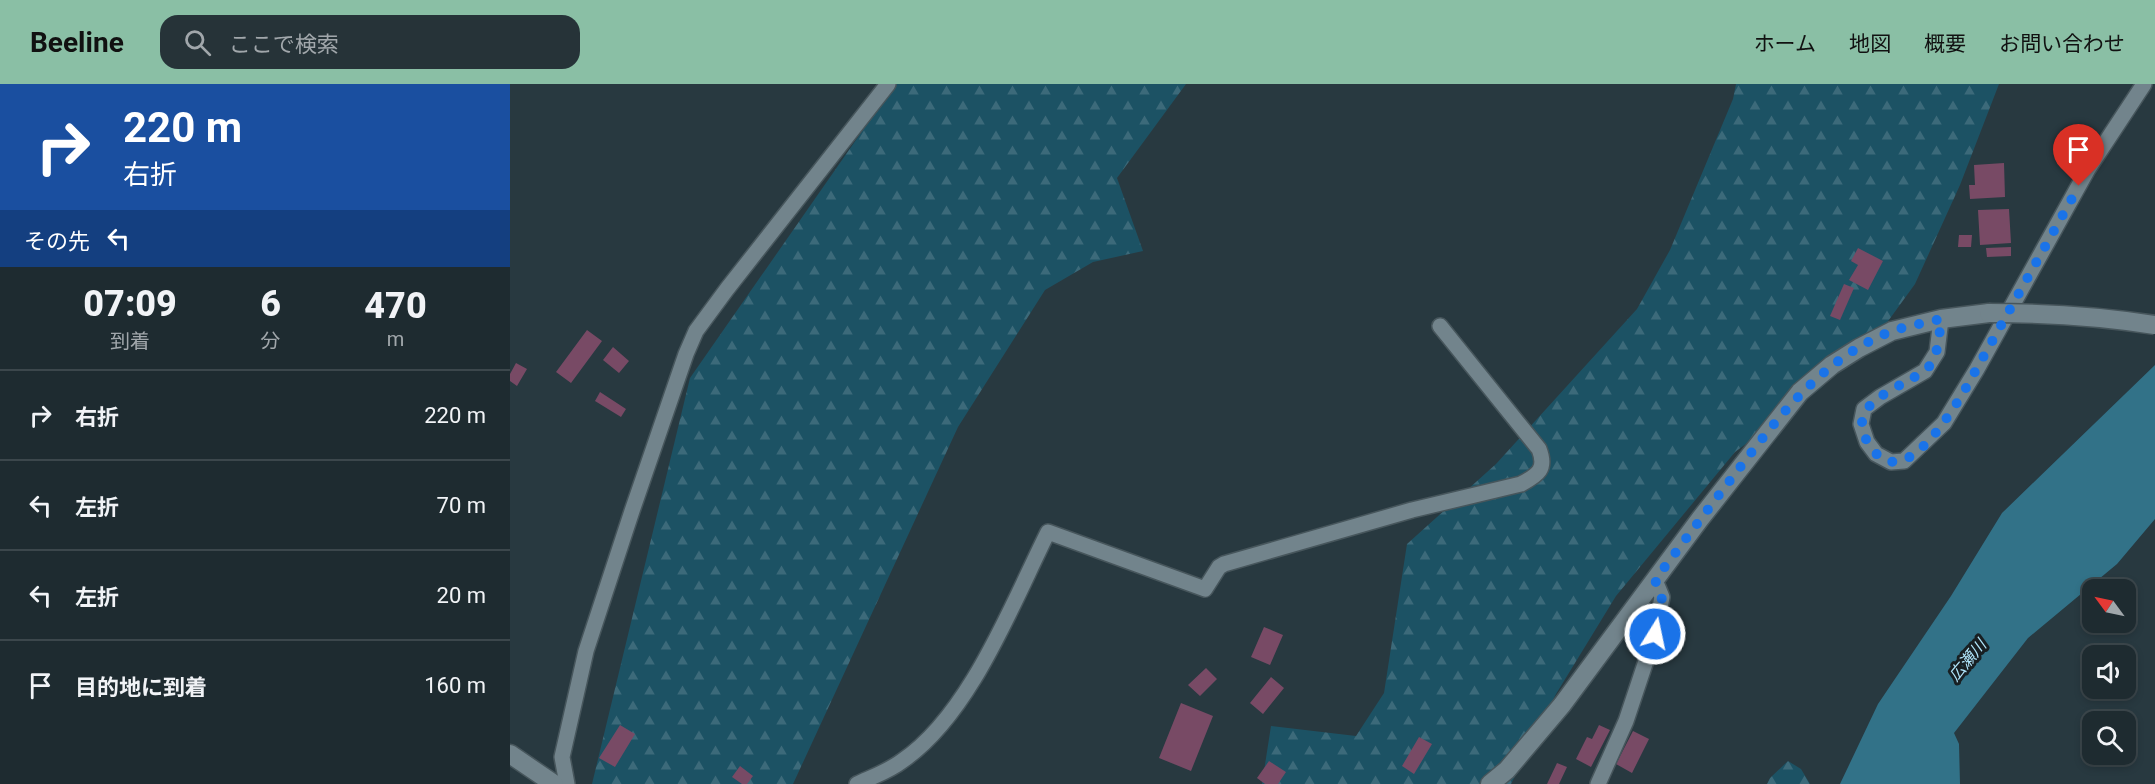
<!DOCTYPE html>
<html lang="ja">
<head>
<meta charset="utf-8">
<style>
  :root { --surface:#1e2b30; --page:#263338; --text:#f1f3f6; --muted:#a1a7ab; --line:#3c474c; --accent:#8abfa5 }
  body { margin:0; font-family:Roboto,"Noto Sans JP",sans-serif; background:var(--page); color:var(--text); height:100vh; display:flex; flex-direction:column; font-size:22px; white-space:nowrap }
  * { box-sizing:border-box; margin:0 }
  p { font-size:20px; color:var(--muted) }
  .icon { flex:none; width:33px; height:33px; fill:none; stroke:currentColor; stroke-width:2; stroke-linecap:round; stroke-linejoin:round }
  .map { position:relative; flex:1; overflow:hidden }
  .sheet { display:flex; flex-direction:column; background:var(--surface); width:510px }
  .sheet>* { flex:none }
  .guide { background:#1a4fa0; color:#fff; overflow:hidden }
  .needle { width:39px; rotate:303deg }
  .fabs { position:absolute; left:1572px; top:495px; display:grid; gap:12px }
  .fabs a { display:grid; place-items:center; width:54px; height:54px; border-radius:12px; background:var(--surface); box-shadow:0 3px 9px #0003,0 0 0 2px var(--line); font-size:30px }
  .pin { position:absolute; display:grid; place-items:center; width:51px; height:51px; color:#fff; margin:-62px -26px; border-radius:50% 50% 50% 0; rotate:-45deg; box-shadow:0 0 6px #0007 }
  .pin .icon { rotate:45deg }
  .me { position:absolute; width:66px; margin:-33px; rotate:10deg; stroke-linejoin:round; filter:drop-shadow(0 0 4px #0008) }
  .turn { display:flex; align-items:center; gap:21px; height:126px; padding:0 24px; font-size:27px }
  .turn .icon { width:78px; height:78px; stroke-width:2.5 }
  .turn b { display:block; font-size:42px; line-height:51px }
  .then { display:flex; align-items:center; height:57px; padding:0 24px; background:#0003; gap:12px; font-size:22px }
  .eta { display:flex; justify-content:space-evenly; align-items:center; height:102px; text-align:center }
  .eta b { font-size:36px; font-weight:800; line-height:42px }
  ul { padding:0; list-style:none }
  li { display:flex; align-items:center; gap:18px; height:90px; padding:0 24px; border-top:2px solid var(--line) }
  li div { flex:1 }
  li b { display:block; font-size:22px }
  li em { font-style:normal }
  header { display:flex; align-items:center; gap:36px; box-sizing:border-box; height:84px; padding:0 30px; background:var(--accent); color:#111 }
  header strong { font-size:28px }
  nav { display:flex; gap:33px; margin-inline-start:auto; font-size:21px }
  .search { width:420px; height:54px; background:var(--page); display:flex; align-items:center; gap:15px; box-sizing:border-box; padding:0 21px; border-radius:18px; color:var(--muted); font-size:22px }
  main { display:flex; flex:1; min-height:0 }
  .map>svg:first-child { display:block }
  .forest { fill:url(#forest-firs) }
  .water { fill:#327288 }
  .building { fill:#784a65 }
  .lines { fill:none; stroke-linecap:round; stroke-linejoin:round }
  .street-casing { stroke:#47565c; stroke-width:18 }
  .secondary-casing { stroke:#47565c; stroke-width:21 }
  .street { stroke:#72848c; stroke-width:15 }
  .secondary { stroke:#72848c; stroke-width:18 }
  .secondary-bridge-casing { stroke:#47565c; stroke-width:21; stroke-linecap:butt }
  .secondary-bridge { stroke:#72848c; stroke-width:18 }
  .route { stroke:#1a73e8; stroke-width:10; stroke-dasharray:0 18 }
  .labels { text-anchor:middle; stroke-width:6; stroke-linejoin:round; paint-order:stroke }
  .water-label { font-size:16px; font-style:italic; fill:#b1e7fc; stroke:#181f22 }
</style>
</head>
<body>
<header>
<strong>Beeline</strong>
<div class="search"><svg class="icon" aria-label="search" viewBox="0 0 24 24"><circle cx="10" cy="10" r="6"/><path d="M15 15l6 6"/></svg>ここで検索</div>
<nav><a>ホーム</a><a>地図</a><a>概要</a><a>お問い合わせ</a></nav>
</header>
<main>
<section class="sheet">
<div class="guide">
<div class="turn"><svg class="icon" aria-label="right" viewBox="0 0 24 24"><path d="M7 20v-9h11M14 6l5 5-5 5"/></svg><div><b>220 m</b>右折</div></div>
<div class="then">その先<svg class="icon" aria-label="left" viewBox="0 0 24 24"><path d="M17 20v-9H6M10 6l-5 5 5 5"/></svg></div>
</div>
<div class="eta">
<div><b>07:09</b><p>到着</p></div>
<div><b>6</b><p>分</p></div>
<div><b>470</b><p>m</p></div>
</div>
<ul>
<li><svg class="icon" aria-label="right" viewBox="0 0 24 24"><path d="M7 20v-9h11M14 6l5 5-5 5"/></svg><div><b>右折</b></div><em>220 m</em></li>
<li><svg class="icon" aria-label="left" viewBox="0 0 24 24"><path d="M17 20v-9H6M10 6l-5 5 5 5"/></svg><div><b>左折</b></div><em>70 m</em></li>
<li><svg class="icon" aria-label="left" viewBox="0 0 24 24"><path d="M17 20v-9H6M10 6l-5 5 5 5"/></svg><div><b>左折</b></div><em>20 m</em></li>
<li><svg class="icon" aria-label="arrive" viewBox="0 0 24 24"><path d="M6 21V4h12l-3 4 3 4H6"/></svg><div><b>目的地に到着</b></div><em>160 m</em></li>
</ul>
</section>
<div class="map">
<svg width="1645" height="700" viewBox="0 0 1645 700">
  <defs>
    <pattern id="forest-firs" width="22" height="20" patternUnits="userSpaceOnUse" patternTransform="scale(1.5)"><rect width="22" height="20" fill="#1c5264"/><path d="M5 1l3.5 6h-7zM16 11l3.5 6h-7z" fill="#3c6a7a"/></pattern>
  </defs>
  <rect width="100%" height="100%" fill="#283940"/>
  <path class="forest" d="M385 0H676L607 94 633 167 583 178 535 206 448 343 283 700H82L180 294Z
    M1226 0H1489L1450 101 1405 200 1368 251 1349 264 1311 304 1225 368 1106 512 1046 610 1001 700H752L761 642 846 652 874 609 897 460 986 380 1127 225 1160 166 1223 15Z
    M1278 677 1291 685 1300 700H1257L1260 694Z"/>
  <path class="water" d="M1645 281V435L1607 480 1518 554 1444 649 1449 660 1450 700H1330L1368 620 1441 512 1492 429Z"/>
  <path class="building" d="M1494 79 1495 113 1460 115 1459 101H1465L1464 81Z
    M1499 125 1501 159 1470 161 1468 126Z
    M1449 151H1462L1461 163H1448Z
    M1501 163V172L1477 173 1476 164Z
    M1348 164 1373 177 1358 206 1339 196 1348 181 1341 177Z
    M1334 200 1344 204 1330 236 1320 232Z
    M77 246 92 257 61 299 46 288Z
    M103 263 119 277 109 289 93 276Z
    M6 279 17 285 7 302 0 297V290Z
    M90 308 116 325 111 333 85 317Z
    M754 543 773 551 760 581 741 573Z
    M696 584 707 595 690 612 678 601Z
    M761 593 774 604 753 630 740 619Z
    M671 619 703 632 681 687 649 674Z
    M110 641 125 650 105 683 89 674Z
    M1089 641 1100 646 1081 683 1066 675 1077 653 1082 655Z
    M1123 647 1139 655 1122 689 1106 680Z
    M909 653 922 660 904 690 892 682Z
    M759 677 776 688 768 700H755L747 694Z
    M1047 679 1057 683 1049 700H1037Z
    M230 682 243 692 237 700H232L222 693Z"/>
  <g class="lines">
    <defs>
      <path id="street" d="M1431 235 1427 268 1415 287 1370 313 1354 325 1351 340 1357 358 1366 370 1381 378 1394 377 1434 339 1467 285 1578 85 1634 0
        M57 700 52 673 76 567 122 427 176 270 186 247 217 205 378 0
        M347 700C362 693 379 687 392 677 460 631 502 520 538 448L695 505 709 483 714 480 902 426 1011 400C1028 391 1037 385 1029 365L930 242
        M1088 700 1116 637 1145 550 1152 513 1145 496"/>
      <path id="secondary" d="M0 670 44 700
        M980 700 997 686 1052 621 1190 435 1290 308 1322 281 1349 264 1382 247 1431 235 1479 229"/>
    </defs>
    <use href="#street" class="street-casing"/>
    <use href="#secondary" class="secondary-casing"/>
    <use href="#street" class="street"/>
    <use href="#secondary" class="secondary"/>
    <defs>
      <path id="secondary-bridge" d="M1479 229C1536 229 1588 232 1645 241"/>
    </defs>
    <use href="#secondary-bridge" class="secondary-bridge-casing"/>
    <use href="#secondary-bridge" class="secondary-bridge"/>
  </g>
  <g class="lines">
    <path class="route" d="M1145 550 1152 513 1145 496C1172 460 1198 425 1225 390 1268 333 1313 274 1382 247 1397 242 1415 239 1431 235 1429 252 1429 274 1415 287 1412 290 1406 292 1403 294 1373 311 1332 326 1363 366 1394 406 1437 334 1452 311L1569 102"/>
  </g>
  <g class="labels">
    <g class="water-label">
      <text transform="translate(1457 576) rotate(-50)" y="6">広瀬川</text>
    </g>
  </g>
</svg>
<div class="fabs">
<a><svg class="needle" viewBox="-14 -14 28 28"><path d="M0-13l5 13h-10z" fill="#e53935"/><path d="M0 13l5-13h-10z" fill="#a1a7ab"/></svg></a>
<a><svg class="icon" aria-label="sound" viewBox="0 0 24 24"><path d="M4 9h4l5-4v14l-5-4H4zM17 9q2 3 0 6"/></svg></a>
<a><svg class="icon" aria-label="search" viewBox="0 0 24 24"><circle cx="10" cy="10" r="6"/><path d="M15 15l6 6"/></svg></a>
</div>
<div class="pin" style="left:1569px;top:102px;background:#d93025"><svg class="icon" aria-label="arrive" viewBox="0 0 24 24"><path d="M6 21V4h12l-3 4 3 4H6"/></svg></div>
<svg class="me" style="left:1145px;top:550px" viewBox="-20 -20 40 40"><circle r="17" fill="#1a73e8" stroke="#fff" stroke-width="3"/><path d="M0-11L8 9 0 5-8 9z" fill="#fff"/></svg>
</div>
</main>
</body>
</html>
